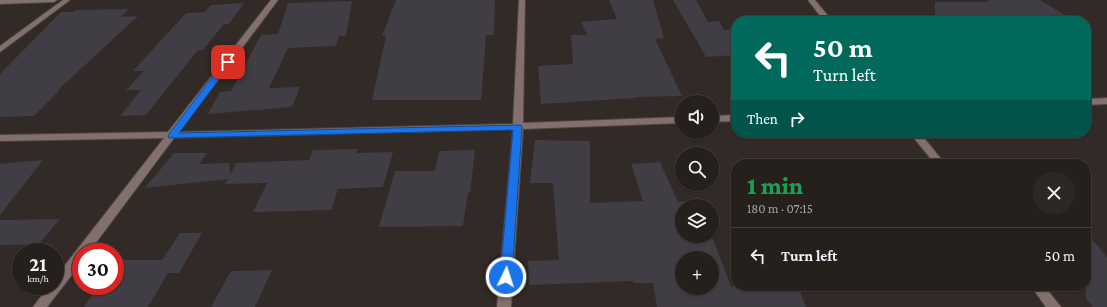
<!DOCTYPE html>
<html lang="en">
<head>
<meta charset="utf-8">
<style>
  :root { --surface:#25201c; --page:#2d2825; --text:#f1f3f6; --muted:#a3a3a3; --line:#423e3b }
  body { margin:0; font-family:"Crimson Pro",serif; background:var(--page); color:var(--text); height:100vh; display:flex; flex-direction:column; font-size:15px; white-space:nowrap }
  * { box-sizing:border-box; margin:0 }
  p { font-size:13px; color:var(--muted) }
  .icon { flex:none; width:22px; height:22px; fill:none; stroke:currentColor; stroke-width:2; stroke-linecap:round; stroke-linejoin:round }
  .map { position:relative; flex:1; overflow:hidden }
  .panel { position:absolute; left:731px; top:159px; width:360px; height:132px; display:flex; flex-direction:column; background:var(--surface); border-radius:16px; box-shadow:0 1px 3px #0004,0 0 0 1px var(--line) }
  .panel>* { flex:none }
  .top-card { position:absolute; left:731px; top:16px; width:360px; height:122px; border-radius:16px; box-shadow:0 1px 3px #0004,0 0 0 1px var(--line); background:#00695c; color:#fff; overflow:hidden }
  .fabs { position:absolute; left:675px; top:95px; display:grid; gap:8px }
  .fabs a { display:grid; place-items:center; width:44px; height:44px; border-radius:50%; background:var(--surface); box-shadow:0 1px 3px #0004,0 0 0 1px var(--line); font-size:20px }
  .speed { position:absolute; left:12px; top:243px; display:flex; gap:8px; font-size:20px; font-weight:700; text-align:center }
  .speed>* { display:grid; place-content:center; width:52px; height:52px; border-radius:50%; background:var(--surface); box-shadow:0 1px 3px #0004,0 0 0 1px var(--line); line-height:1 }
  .speed small { font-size:10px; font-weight:400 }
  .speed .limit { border:6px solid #d22; background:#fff; color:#111 }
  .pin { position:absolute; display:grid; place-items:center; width:34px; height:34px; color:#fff; margin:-17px; border-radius:8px; box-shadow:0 2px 6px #0006 }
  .me { position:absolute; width:44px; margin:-22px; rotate:4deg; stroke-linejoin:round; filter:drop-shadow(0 0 3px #0008) }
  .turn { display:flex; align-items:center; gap:14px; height:84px; padding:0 16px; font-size:18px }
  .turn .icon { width:52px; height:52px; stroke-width:2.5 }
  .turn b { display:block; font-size:28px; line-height:34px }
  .then { display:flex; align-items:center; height:38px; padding:0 16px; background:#0003; gap:8px; font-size:15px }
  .round { display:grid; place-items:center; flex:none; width:42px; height:42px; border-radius:21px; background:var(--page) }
  .headline { display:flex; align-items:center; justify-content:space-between; height:68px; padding:0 16px }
  h1 { font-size:24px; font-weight:800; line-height:30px; color:#1e9e55 }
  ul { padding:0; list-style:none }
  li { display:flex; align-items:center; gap:12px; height:56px; padding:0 16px; border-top:1px solid var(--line) }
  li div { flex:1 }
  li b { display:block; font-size:15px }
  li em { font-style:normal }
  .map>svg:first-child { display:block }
  .building { fill:#413d44; fill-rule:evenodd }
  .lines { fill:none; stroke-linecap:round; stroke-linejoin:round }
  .minor-casing { stroke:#4c4542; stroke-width:2 }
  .minor { fill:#82706d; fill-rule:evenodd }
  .route { fill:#1a73e8; stroke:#114b97 }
</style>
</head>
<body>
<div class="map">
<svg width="1107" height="307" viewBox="0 0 1107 307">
  <rect width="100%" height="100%" fill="#312a26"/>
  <path class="building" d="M396 0H495L494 35H486L481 100H372L386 36H382Z
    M609 0H653L664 38 655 39 682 96 635 97V98L541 104 538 66 573 64 571 35H587L581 22 617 19Z
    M673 0H696L708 22 719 21 724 30H736V55L706 57Z
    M987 0H1040L1074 21H935V2H990Z
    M352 1 346 36H339L336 46 288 48 269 88 300 87 292 107 208 114 220 92 231 91 261 35 278 34 288 3Z
    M244 3 229 24H224L203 50H198L146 115 120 116 141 90H126L144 71H133L186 13 205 12 211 5Z
    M129 9 121 17 138 16 57 91 60 90 34 116 0 117V74L61 12H74L76 10Z
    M535 140 590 141V203L643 201 631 164 660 162 678 202 694 200 697 206H682V236H709L711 239H713L731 286H798L806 307H657L653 283H633V281L529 285 528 261 559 260 553 183H530ZM682 258H712V288H682Z
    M358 149 356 153 393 152 383 187 338 189 331 210 253 212 267 183 225 184 228 179 145 188 174 153H207L199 164 229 163 230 175 236 163 309 160 313 150Z
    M475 150 470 193H468L463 226 379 227 395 171H435L439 151Z
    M43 160 0 215V164Z
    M60 219 39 244 0 245V220Z
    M1086 232 1107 257V307H1093L1086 299Z
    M180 233H202L179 273H168L148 307H84L99 286H115V260H162Z
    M272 270 255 307H211L231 271Z"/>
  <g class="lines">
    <defs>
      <path id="minor" d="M0 0H57L54 2 0 4Z
        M63 0H70L0 52V46Z
        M271 0H278L179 132 513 124 519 0H525L523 123 682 117V123L523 129 511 307H497L513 129 174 138 89 252H81V263L47 307H33L49 286H55V278L164 138 0 141V135L168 132Z
        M808 0H815L832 21H824Z
        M1107 98V104L1086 105V99Z
        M736 115V121L712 122V116Z
        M910 133H920L945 164H935Z
        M1031 286H1044L1061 307H1046Z"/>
    </defs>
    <use href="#minor" class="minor-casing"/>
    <use href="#minor" class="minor"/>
  </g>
  <path class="route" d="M228 59 232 62 179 133 521 125 522 127 512 277 510 280 506 281 502 280 500 277 513 130 169 138 168 136 169 134 225 60Z"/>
</svg>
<div class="fabs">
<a><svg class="icon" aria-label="sound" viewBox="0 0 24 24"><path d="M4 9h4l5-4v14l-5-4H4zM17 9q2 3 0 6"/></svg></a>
<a><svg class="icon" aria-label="search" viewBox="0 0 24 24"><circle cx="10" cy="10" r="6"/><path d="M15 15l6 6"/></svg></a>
<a><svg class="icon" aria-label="layers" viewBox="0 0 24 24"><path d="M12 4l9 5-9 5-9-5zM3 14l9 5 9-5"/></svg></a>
<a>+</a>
</div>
<div class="speed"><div>21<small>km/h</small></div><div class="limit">30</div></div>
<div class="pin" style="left:228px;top:62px;background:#d93025"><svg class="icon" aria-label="arrive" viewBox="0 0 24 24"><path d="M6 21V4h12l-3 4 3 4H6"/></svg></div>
<svg class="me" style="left:506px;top:277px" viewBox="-20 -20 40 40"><circle r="17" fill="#1a73e8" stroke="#fff" stroke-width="3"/><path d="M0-11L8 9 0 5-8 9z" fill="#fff"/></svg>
<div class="top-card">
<div class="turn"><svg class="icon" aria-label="left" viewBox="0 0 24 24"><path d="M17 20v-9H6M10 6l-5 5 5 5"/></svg><div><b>50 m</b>Turn left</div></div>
<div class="then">Then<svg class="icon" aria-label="right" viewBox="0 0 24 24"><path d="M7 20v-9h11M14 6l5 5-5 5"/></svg></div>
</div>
<section class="panel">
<div class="headline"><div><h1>1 min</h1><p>180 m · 07:15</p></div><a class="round"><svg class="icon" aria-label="close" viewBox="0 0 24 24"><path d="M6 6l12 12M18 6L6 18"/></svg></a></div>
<ul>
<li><svg class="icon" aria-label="left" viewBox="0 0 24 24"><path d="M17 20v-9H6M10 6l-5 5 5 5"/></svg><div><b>Turn left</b></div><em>50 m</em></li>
</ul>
</section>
</div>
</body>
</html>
